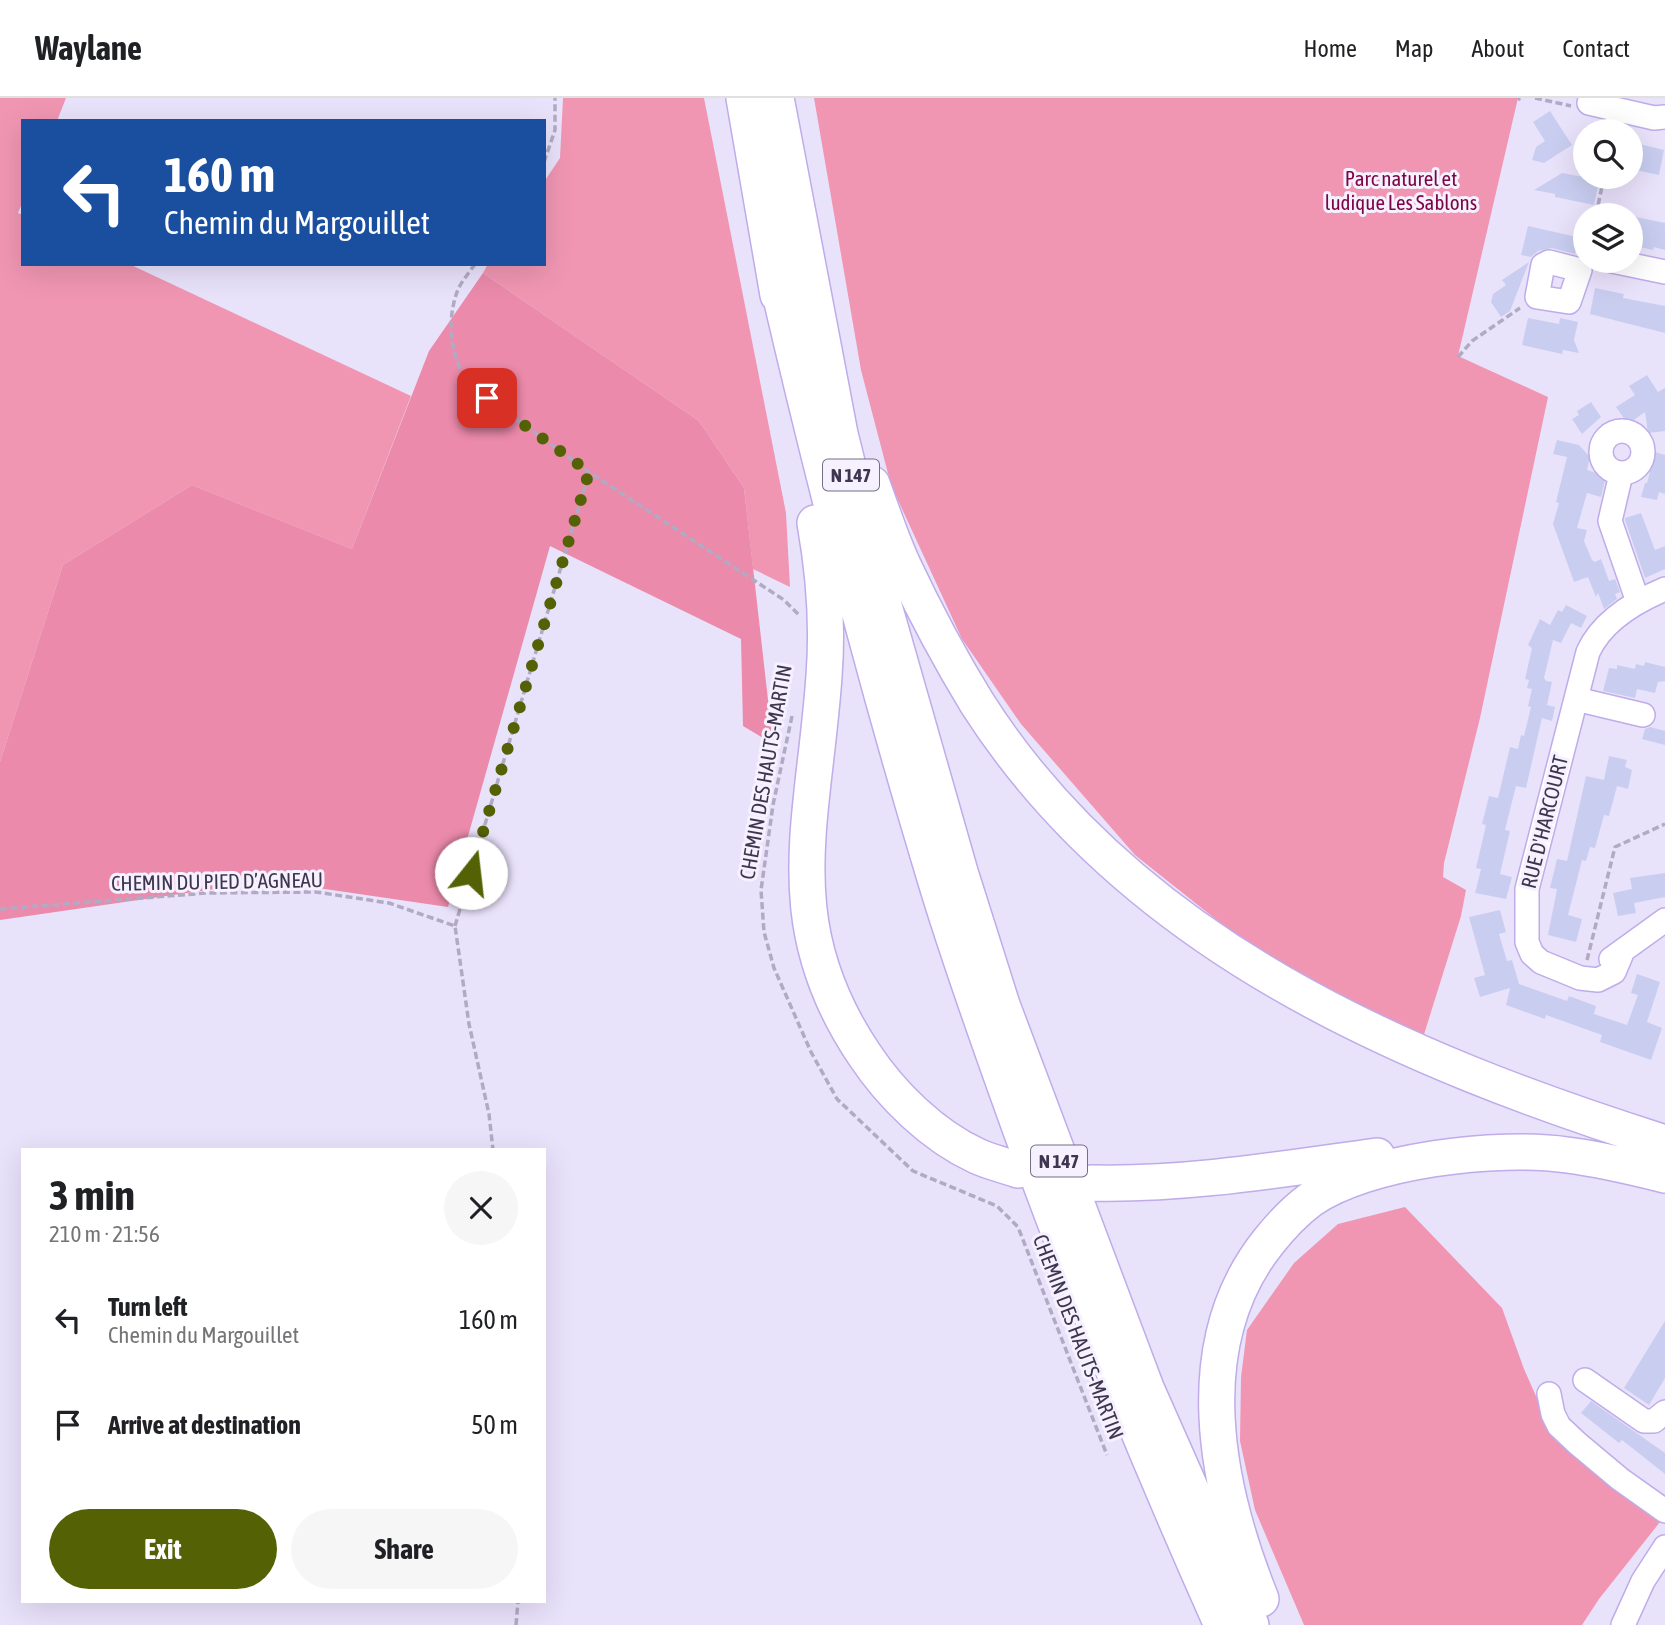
<!DOCTYPE html>
<html lang="en">
<head>
<meta charset="utf-8">
<style>
  :root { --surface:#fff; --page:#f6f6f6; --text:#202124; --muted:#757577; --line:#e0e0e0; --accent:#546205 }
  body { margin:0; font-family:"Asap Condensed",sans-serif; background:var(--page); color:var(--text); height:100vh; display:flex; flex-direction:column; font-size:26px; white-space:nowrap }
  * { box-sizing:border-box; margin:0 }
  p { font-size:23px; color:var(--muted) }
  .icon { flex:none; width:38px; height:38px; fill:none; stroke:currentColor; stroke-width:2; stroke-linecap:round; stroke-linejoin:round }
  .map { position:relative; flex:1; overflow:hidden }
  .sheet { position:absolute; left:21px; top:1050px; width:525px; height:455px; display:flex; flex-direction:column; background:var(--surface); border-radius:0px; box-shadow:0 7px 28px #0002 }
  .sheet>* { flex:none }
  .hud { position:absolute; left:21px; top:21px; width:525px; height:147px; border-radius:0px; box-shadow:0 7px 28px #0002; background:#1a4fa0; color:#fff; overflow:hidden }
  .tools { position:absolute; left:1573px; top:21px; display:grid; gap:14px }
  .tools a { display:grid; place-items:center; width:70px; height:70px; border-radius:50%; background:var(--surface); box-shadow:0 7px 28px #0002; font-size:35px }
  .pin { position:absolute; display:grid; place-items:center; width:60px; height:60px; color:#fff; margin:-30px; border-radius:14px; box-shadow:0 4px 10px #0006 }
  .me { position:absolute; width:77px; margin:-38px; rotate:16deg; stroke-linejoin:round; filter:drop-shadow(0 0 5px #0008) }
  .turn { display:flex; align-items:center; gap:24px; height:147px; padding:0 28px; font-size:32px }
  .turn .icon { width:91px; height:91px; stroke-width:2.5 }
  .turn b { display:block; font-size:49px; line-height:60px }
  .round { display:grid; place-items:center; flex:none; width:74px; height:74px; border-radius:37px; background:var(--page) }
  .headline { display:flex; align-items:center; justify-content:space-between; height:119px; padding:0 28px }
  h1 { font-size:42px; font-weight:700; line-height:52px }
  .primary-button { display:flex; gap:14px; margin-top:auto; padding:14px 28px }
  .primary-button a { flex:1; height:80px; border-radius:42px; background:var(--accent); color:#fff; font-size:28px; font-weight:700; line-height:80px; text-align:center }
  .primary-button a+a { background:var(--page); color:var(--text) }
  ul { padding:0; list-style:none }
  li { display:flex; align-items:center; gap:21px; height:105px; padding:0 28px }
  li div { flex:1 }
  li b { display:block; font-size:26px }
  li em { font-style:normal }
  header { display:flex; align-items:center; gap:42px; box-sizing:border-box; height:98px; padding:0 35px; background:var(--surface); border-bottom:2px solid var(--line) }
  header strong { font-size:33px }
  nav { display:flex; gap:38px; margin-inline-start:auto; font-size:24px }
  .map>svg:first-child { display:block }
  .green { fill:#f096b3 }
  .forest { fill:#eb8aaa }
  .building { fill:#c9cef1 }
  .lines { fill:none; stroke-linecap:round; stroke-linejoin:round }
  .minor-casing { stroke:#bface9; stroke-width:26 }
  .highway-casing { stroke:#bface9; stroke-width:38 }
  .path { stroke:#b1aac3; stroke-width:3.5; stroke-dasharray:7 3.5; stroke-linecap:butt }
  .minor { stroke:#fff; stroke-width:23 }
  .highway { stroke:#fff; stroke-width:35 }
  .route { stroke:#546205; stroke-width:12; stroke-dasharray:0 21.6 }
  .labels { text-anchor:middle; stroke-width:6; stroke-linejoin:round; paint-order:stroke }
  .shield { fill:#f5f1fe; stroke:#756e84; stroke-width:2 }
  .shield-label { font-size:19px; font-weight:bold; fill:#3e364f }
  .park-label { font-size:21px; fill:#7d0442; stroke:#f5f1fe }
  .street-label { font-size:21px; fill:#3e364f; stroke:#f5f1fe }
</style>
</head>
<body>
<header>
<strong>Waylane</strong>
<nav><a>Home</a><a>Map</a><a>About</a><a>Contact</a></nav>
</header>
<div class="map">
<svg width="1665" height="1527" viewBox="0 0 1665 1527">
  <rect width="100%" height="100%" fill="#e9e2fb"/>
  <path class="green" d="M0 0H66L57 23H23V103L18 115 23 117V166H129L411 298 352 451 192 387 63 467 0 664Z
    M563 0H704L786 415 790 489 753 471 744 390 699 323 483 175 488 166H544V84L560 60Z
    M814 0H1518L1458 258 1548 299 1480 620 1444 765 1443 779 1466 792 1461 818 1421 946 1238 839 1135 757 1021 626 962 541 891 387 861 272Z
    M1405 1109 1502 1210 1524 1271 1556 1343 1660 1424 1599 1501 1582 1527H1304L1255 1412 1240 1343 1241 1279 1247 1232 1294 1165 1338 1126Z"/>
  <path class="forest" d="M483 175 699 323 744 390 773 646 743 628 741 541 550 448 448 809 270 783 0 822V664L63 467 192 387 352 451 429 253Z"/>
  <path class="building" d="M1550 13 1572 47 1544 65 1532 62 1536 49 1545 43 1533 24Z
    M1631 44 1664 52 1659 77 1631 71Z
    M1562 75 1599 82 1594 107 1555 99V96L1534 92Z
    M1631 118 1665 125V152L1654 149 1653 152 1631 147Z
    M1528 128 1586 141 1584 155 1576 152 1575 156 1552 150 1538 153 1531 159 1521 157Z
    M1529 164 1510 213 1501 219 1491 204 1493 196 1506 187 1502 182Z
    M1595 190 1624 196 1623 200 1665 208V235L1590 216Z
    M1528 220 1559 226 1560 220 1578 224 1574 242 1579 255 1563 252 1562 256 1522 247Z
    M1647 277 1658 294 1665 290V333L1648 335 1645 314 1628 326 1616 309 1635 297 1629 288Z
    M1591 304 1601 319 1582 336 1572 321 1579 317 1577 313Z
    M1557 342 1579 347 1590 359 1587 372 1606 378 1601 399 1587 395 1577 430 1587 432 1584 443 1592 462 1595 464 1601 461 1609 483 1615 481 1620 494 1615 496 1617 501 1604 511 1598 495 1596 499 1588 479 1574 484 1553 426 1559 405 1556 404 1567 359 1553 356Z
    M1655 354 1665 357V396L1659 394 1657 402 1641 399 1645 385H1647Z
    M1641 415 1655 452 1665 448V471L1645 480 1625 422V420Z
    M1566 507 1587 518 1581 530 1571 525 1561 545 1553 542 1544 580 1546 583 1552 584 1547 607 1555 609 1552 623 1542 620 1526 690 1516 688 1505 732 1510 733 1500 776 1512 779 1506 801 1475 795 1481 771 1476 770 1486 727 1482 726 1489 698 1498 700 1510 649 1518 651 1521 637 1524 638 1531 609 1528 608 1532 591 1527 590 1529 582 1525 581 1532 550 1528 547 1540 521 1550 527 1558 512 1562 514Z
    M1645 564 1665 569V583L1658 584 1655 595 1637 591 1635 600 1603 593 1609 570 1617 571V567L1635 571 1636 566 1644 568Z
    M1650 629 1665 633V647L1642 641 1645 631Z
    M1609 658 1627 662 1625 669 1632 672 1628 691 1617 688 1609 718 1604 717 1595 750 1590 749 1586 763 1582 762 1568 817 1582 821 1576 844 1548 837 1557 791 1550 790 1557 761 1567 763 1586 678 1604 682Z
    M1665 775V799L1634 805 1636 815 1618 818 1613 795 1632 791 1630 780Z
    M1500 812 1506 834 1499 836 1507 863 1512 862 1519 886 1567 903 1569 898 1596 908 1594 916 1627 927 1638 897 1631 895 1637 876 1660 884 1647 924 1662 930 1651 962 1600 944 1602 937 1546 917 1545 921 1506 907 1510 890 1480 899 1474 880 1485 877 1469 819Z
    M1665 1223V1280L1649 1307 1624 1290Z
    M1591 1303 1665 1355V1376L1622 1342 1619 1345 1581 1315Z"/>
  <g class="lines">
    <defs>
      <path id="minor" d="M1589 5 1654 20 1665 19
        M1612 163 1665 174
        M1549 164 1580 172 1569 204 1537 199 1543 167Z
        M1601 354a21 21 0 1 1 42 0a21 21 0 1 1-42 0Z
        M1621 376 1610 423 1638 504
        M1576 601 1643 617
        M1622 855 1614 874 1598 882 1580 880 1541 864 1532 856 1527 844V791L1588 554C1602 523 1634 504 1665 491
        M1611 861 1665 822
        M1585 1282 1644 1323H1654L1665 1314
        M1549 1296 1553 1316 1559 1328 1577 1345 1620 1381 1665 1413
        M1623 1527 1643 1483 1665 1449"/>
      <path id="highway" d="M744 0 778 197
        M776 0 840 336 873 469 960 774 1002 907 1146 1290 1251 1527
        M775 174C822 377 874 578 934 777 955 848 980 918 1005 988 1070 1171 1143 1350 1222 1527
        M872 386C882 413 891 441 903 467 925 514 950 561 977 605 1131 847 1403 962 1665 1045
        M815 425C824 475 828 526 824 578 814 723 775 824 864 956 891 997 933 1038 977 1058 990 1064 1004 1067 1018 1072
        M1092 1085C1188 1087 1282 1071 1377 1058
        M1261 1501C1216 1389 1186 1246 1269 1143 1281 1128 1294 1114 1310 1102 1367 1062 1498 1047 1567 1057 1599 1061 1633 1069 1665 1077"/>
    </defs>
    <use href="#minor" class="minor-casing"/>
    <use href="#highway" class="highway-casing"/>
    <path class="path" d="M1535 0 1571 8
      M1518 2 1520 0
      M544 64 555 32V0
      M1596 117 1604 79
      M475 166C469 175 460 185 457 194 446 226 451 256 467 285L589 374 784 502 799 517
      M1458 259 1472 243 1520 210
      M792 618 773 707 761 792 764 834 774 870 811 954 837 1001 913 1073 997 1108 1018 1129 1107 1357
      M0 811 207 795 316 794 389 805 455 828 469 926 489 1016 493 1052
      M455 828 589 374
      M1587 862 1615 749 1665 726
      M516 1527 518 1503"/>
    <use href="#minor" class="minor"/>
    <use href="#highway" class="highway"/>
  </g>
  <g class="lines">
    <path class="route" d="M471 775 589 374 487 300"/>
  </g>
  <g class="labels">
    <g class="shield">
      <rect x="823" y="361.5" width="56" height="31" rx="5"/>
      <rect x="1031" y="1047.5" width="56" height="31" rx="5"/>
    </g>
    <g class="shield-label">
      <text x="851" y="384">N 147</text>
      <text x="1059" y="1070">N 147</text>
    </g>
    <g class="park-label">
      <text x="1401" y="88">Parc naturel et<tspan x="1401" dy="24">ludique Les Sablons</tspan></text>
    </g>
    <g class="street-label">
      <text transform="translate(766 674) rotate(-80)" y="7">CHEMIN DES HAUTS-MARTIN</text>
      <text transform="translate(1545 724) rotate(-76)" y="7">RUE D'HARCOURT</text>
      <text transform="translate(217 784) rotate(-1)" y="7">CHEMIN DU PIED D’AGNEAU</text>
      <text transform="translate(1078 1239) rotate(69)" y="7">CHEMIN DES HAUTS-MARTIN</text>
    </g>
  </g>
</svg>
<div class="tools">
<a><svg class="icon" aria-label="search" viewBox="0 0 24 24"><circle cx="10" cy="10" r="6"/><path d="M15 15l6 6"/></svg></a>
<a><svg class="icon" aria-label="layers" viewBox="0 0 24 24"><path d="M12 4l9 5-9 5-9-5zM3 14l9 5 9-5"/></svg></a>
</div>
<div class="pin" style="left:487px;top:300px;background:#d93025"><svg class="icon" aria-label="arrive" viewBox="0 0 24 24"><path d="M6 21V4h12l-3 4 3 4H6"/></svg></div>
<svg class="me" style="left:471px;top:775px" viewBox="-20 -20 40 40"><circle r="19" fill="#fff"/><path d="M0-13L10 11 0 6-10 11z" fill="#546205"/></svg>
<div class="hud">
<div class="turn"><svg class="icon" aria-label="left" viewBox="0 0 24 24"><path d="M17 20v-9H6M10 6l-5 5 5 5"/></svg><div><b>160 m</b>Chemin du Margouillet</div></div>
</div>
<section class="sheet">
<div class="headline"><div><h1>3 min</h1><p>210 m · 21:56</p></div><a class="round"><svg class="icon" aria-label="close" viewBox="0 0 24 24"><path d="M6 6l12 12M18 6L6 18"/></svg></a></div>
<ul>
<li><svg class="icon" aria-label="left" viewBox="0 0 24 24"><path d="M17 20v-9H6M10 6l-5 5 5 5"/></svg><div><b>Turn left</b><p>Chemin du Margouillet</p></div><em>160 m</em></li>
<li><svg class="icon" aria-label="arrive" viewBox="0 0 24 24"><path d="M6 21V4h12l-3 4 3 4H6"/></svg><div><b>Arrive at destination</b></div><em>50 m</em></li>
</ul>
<div class="primary-button"><a>Exit</a><a>Share</a></div>
</section>
</div>
</body>
</html>
